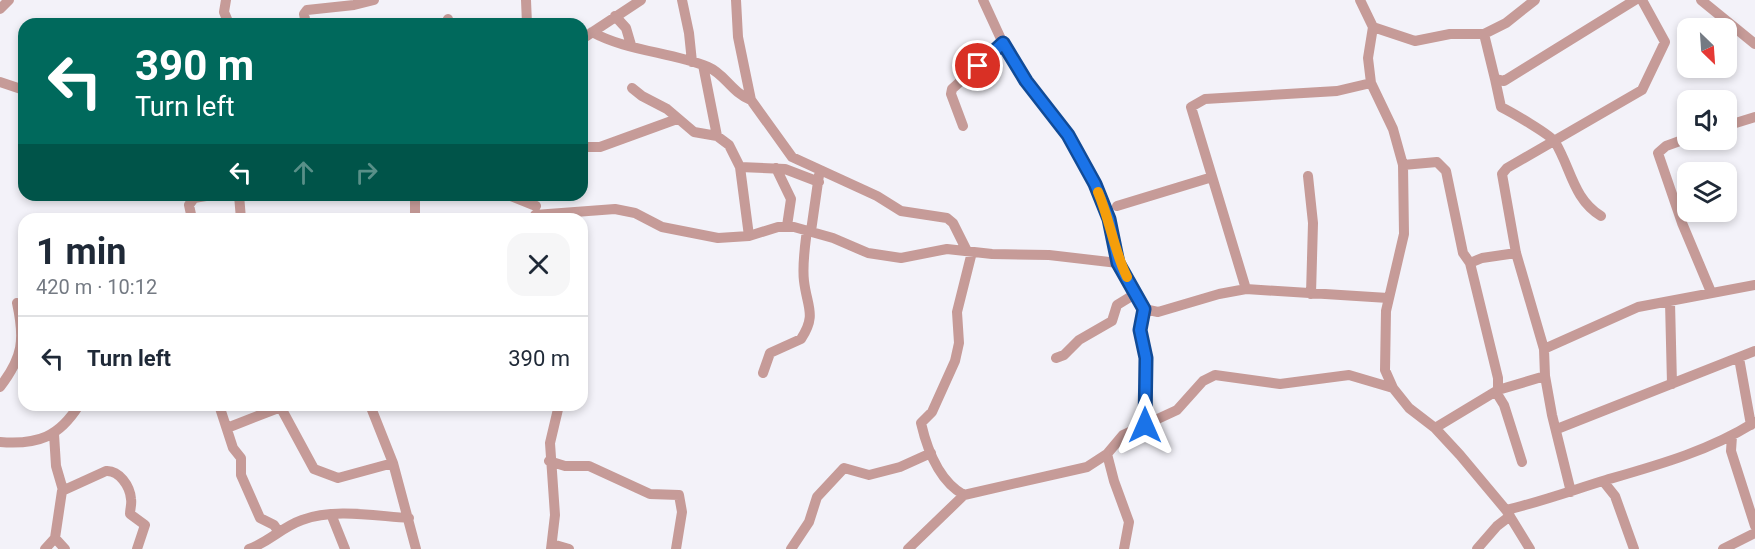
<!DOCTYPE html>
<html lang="en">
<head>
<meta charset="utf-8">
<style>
  :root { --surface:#fff; --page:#f6f6f7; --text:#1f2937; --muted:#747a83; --line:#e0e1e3 }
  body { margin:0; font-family:Roboto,sans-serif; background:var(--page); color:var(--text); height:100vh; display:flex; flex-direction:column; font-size:22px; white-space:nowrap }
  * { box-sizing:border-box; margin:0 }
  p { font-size:20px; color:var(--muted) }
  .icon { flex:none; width:33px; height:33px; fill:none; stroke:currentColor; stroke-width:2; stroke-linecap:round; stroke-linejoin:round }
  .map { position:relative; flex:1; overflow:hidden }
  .details { position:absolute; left:18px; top:213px; width:570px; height:198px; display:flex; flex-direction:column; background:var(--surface); border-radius:18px; box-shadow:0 3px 9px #0003 }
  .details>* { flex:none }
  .top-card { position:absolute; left:18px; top:18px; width:570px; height:183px; border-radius:18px; box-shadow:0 3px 9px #0003; background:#00695c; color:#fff; overflow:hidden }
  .needle { width:39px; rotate:155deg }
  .fabs { position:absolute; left:1677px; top:18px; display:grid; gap:12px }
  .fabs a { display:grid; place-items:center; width:60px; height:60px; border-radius:12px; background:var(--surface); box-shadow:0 3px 9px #0003; font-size:30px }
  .pin { position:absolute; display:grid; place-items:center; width:51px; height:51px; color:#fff; margin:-26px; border:3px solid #fff; border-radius:50%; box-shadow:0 2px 6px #0007 }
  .me { position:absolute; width:66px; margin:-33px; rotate:0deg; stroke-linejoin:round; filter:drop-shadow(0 0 4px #0008) }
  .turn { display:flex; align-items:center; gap:21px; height:126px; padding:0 18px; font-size:27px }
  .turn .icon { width:78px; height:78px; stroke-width:2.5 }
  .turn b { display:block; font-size:42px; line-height:51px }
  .lanes { display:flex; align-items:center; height:57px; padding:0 18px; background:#0003; justify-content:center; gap:30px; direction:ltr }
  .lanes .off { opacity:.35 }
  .round { display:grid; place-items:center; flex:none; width:63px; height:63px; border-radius:18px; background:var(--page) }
  .summary { display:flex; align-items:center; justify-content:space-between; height:102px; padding:0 18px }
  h1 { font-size:36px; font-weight:700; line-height:45px }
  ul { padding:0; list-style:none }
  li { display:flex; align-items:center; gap:18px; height:84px; padding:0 18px; border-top:2px solid var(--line) }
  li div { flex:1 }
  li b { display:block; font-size:22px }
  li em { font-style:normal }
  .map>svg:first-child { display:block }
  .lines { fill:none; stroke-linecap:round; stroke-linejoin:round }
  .minor { stroke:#c69b98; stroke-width:10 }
  .route-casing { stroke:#114b97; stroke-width:15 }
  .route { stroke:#1a73e8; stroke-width:10 }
  .slow { stroke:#f59e0b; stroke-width:10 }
</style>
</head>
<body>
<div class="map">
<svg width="1755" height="549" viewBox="0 0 1755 549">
  <rect width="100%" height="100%" fill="#f3f2f9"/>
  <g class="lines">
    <path class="minor" d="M226 0 224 12 229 24
      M526 0 527 24
      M682 0 689 33 692 62
      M736 0 738 37 751 100 792 157 877 196 901 211 947 218 953 223 967 251
      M983 0 1007 52 1068 135 1095 184 1109 219 1118 263
      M1360 0 1373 27 1368 58 1371 83 1393 129 1403 165 1404 234 1386 311 1385 370 1393 388 1409 408 1435 428 1460 455 1506 510 1530 549
      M1701 0 1755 44
      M0 9 9 0
      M615 16 626 28 631 45
      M306 24 304 14 307 10 354 5 374 0
      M445 24 448 19
      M1373 27 1415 41 1450 34H1484L1506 23 1535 0
      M592 32C626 51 671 52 708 67 725 74 731 92 751 100
      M1484 34 1495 79 1504 81 1635 0
      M582 39 641 0
      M703 65 717 136
      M1495 79 1501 107C1511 112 1551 135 1555 142 1571 168 1573 199 1601 216
      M0 82 24 90
      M632 88 642 96 667 109 694 132 717 136 729 145 740 167 749 236
      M963 126 951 94 952 89 1003 43
      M1726 126 1755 117
      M1688 138 1666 146 1658 153 1682 223 1711 292
      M582 147H600L677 119
      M1403 165 1437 162 1446 171 1463 253 1470 263
      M740 167 785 169 819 182
      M776 168 791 199 787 226
      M1308 176 1313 223 1311 294
      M189 195 194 198 212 195
      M239 195 241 219
      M508 195 536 206
      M1117 206 1209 178 1212 179
      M535 215 615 209 635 213 662 227 718 238 749 236 778 227H794L833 238 868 253 901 258 947 249 992 254 1049 255 1118 263 1144 309 1140 330 1146 358 1145 425
      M192 219 189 205 194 198
      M415 219V195
      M811 231 819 175
      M1246 289 1191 107 1205 99 1337 91 1371 83
      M1670 302 1672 384
      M582 304 583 271
      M1144 309 1158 312 1219 294 1246 289 1388 298
      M1544 349 1638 307 1755 285
      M1056 358 1064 355 1079 340 1112 321 1117 305 1135 294
      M1739 358 1751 425
      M763 373 770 353 801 339C817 315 807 307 804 281 802 265 805 246 807 230
      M0 387C23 357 25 340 17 303
      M1498 390 1545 376
      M1496 392 1504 405 1522 462
      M219 405 233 448 241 458V475L260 518 274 525 278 531
      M370 405 393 463 416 549
      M281 408 314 469 338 478 393 463
      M227 428 286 405
      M1435 428 1498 390V378L1470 263 1482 258 1516 253
      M1557 429 1755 351
      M54 434 56 466 63 490
      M1732 436 1731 451 1755 526
      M0 442C38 445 59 437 79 405
      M1107 454 1114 481 1129 522 1124 549
      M549 461 565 466H589L650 494 679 495 682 512 676 549
      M1603 481 1615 496 1634 549
      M1571 492 1552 415 1545 376 1544 349 1516 253 1502 174 1507 168 1642 90 1665 42 1642 0
      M964 495C939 481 927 449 921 423L932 412 955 361 959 343 957 312 972 252
      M1506 510C1540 502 1573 490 1606 480 1658 465 1709 451 1755 422
      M331 514 345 549
      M55 538 65 549
      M552 544 569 549
      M45 549 55 538 62 491 106 471C119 470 130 486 131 499 132 504 130 509 130 514L145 525 137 549
      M249 549C269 542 282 527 302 520 334 508 375 516 409 518
      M551 549 555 515 550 443 559 405
      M791 549 809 522 817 497 844 468 869 475 900 467 931 453
      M908 549 964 495 1087 467 1107 454 1123 435 1177 410 1203 381 1215 375 1280 384 1349 375 1393 388
      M1477 549 1497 526 1510 516
      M1723 549 1755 533"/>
  </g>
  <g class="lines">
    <defs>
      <path id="route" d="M978 66 1003 43 1026 81 1068 135 1095 184 1109 219 1118 263 1144 309 1140 330 1146 358 1145 425"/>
    </defs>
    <use href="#route" class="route-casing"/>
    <use href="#route" class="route"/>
    <path class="slow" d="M1098 192C1110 220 1114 251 1127 277"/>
  </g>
</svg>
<div class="fabs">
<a><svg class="needle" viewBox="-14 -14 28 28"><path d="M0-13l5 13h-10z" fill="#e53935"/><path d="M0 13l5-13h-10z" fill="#747a83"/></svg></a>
<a><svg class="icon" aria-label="sound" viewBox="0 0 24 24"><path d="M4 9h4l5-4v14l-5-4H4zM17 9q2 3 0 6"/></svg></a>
<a><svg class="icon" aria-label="layers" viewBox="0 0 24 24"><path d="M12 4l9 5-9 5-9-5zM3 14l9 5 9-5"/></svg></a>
</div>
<div class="pin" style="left:978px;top:66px;background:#d93025"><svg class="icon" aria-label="arrive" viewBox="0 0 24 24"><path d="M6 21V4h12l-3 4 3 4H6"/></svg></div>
<svg class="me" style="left:1145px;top:425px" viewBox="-20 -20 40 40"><path d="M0-17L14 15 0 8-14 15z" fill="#1a73e8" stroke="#fff" stroke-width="4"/></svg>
<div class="top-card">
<div class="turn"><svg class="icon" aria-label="left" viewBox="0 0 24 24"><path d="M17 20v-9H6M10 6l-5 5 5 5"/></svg><div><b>390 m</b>Turn left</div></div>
<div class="lanes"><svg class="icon" aria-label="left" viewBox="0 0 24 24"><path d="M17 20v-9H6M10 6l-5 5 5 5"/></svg><svg class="icon off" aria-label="ahead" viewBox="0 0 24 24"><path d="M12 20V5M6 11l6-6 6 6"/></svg><svg class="icon off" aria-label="right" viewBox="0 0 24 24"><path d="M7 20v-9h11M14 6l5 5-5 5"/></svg></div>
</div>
<section class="details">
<div class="summary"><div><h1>1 min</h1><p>420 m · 10:12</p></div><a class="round"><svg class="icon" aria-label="close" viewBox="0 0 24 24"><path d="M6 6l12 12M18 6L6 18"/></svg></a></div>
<ul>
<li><svg class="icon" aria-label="left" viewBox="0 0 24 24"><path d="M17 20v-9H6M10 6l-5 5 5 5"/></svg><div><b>Turn left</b></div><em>390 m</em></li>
</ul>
</section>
</div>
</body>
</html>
